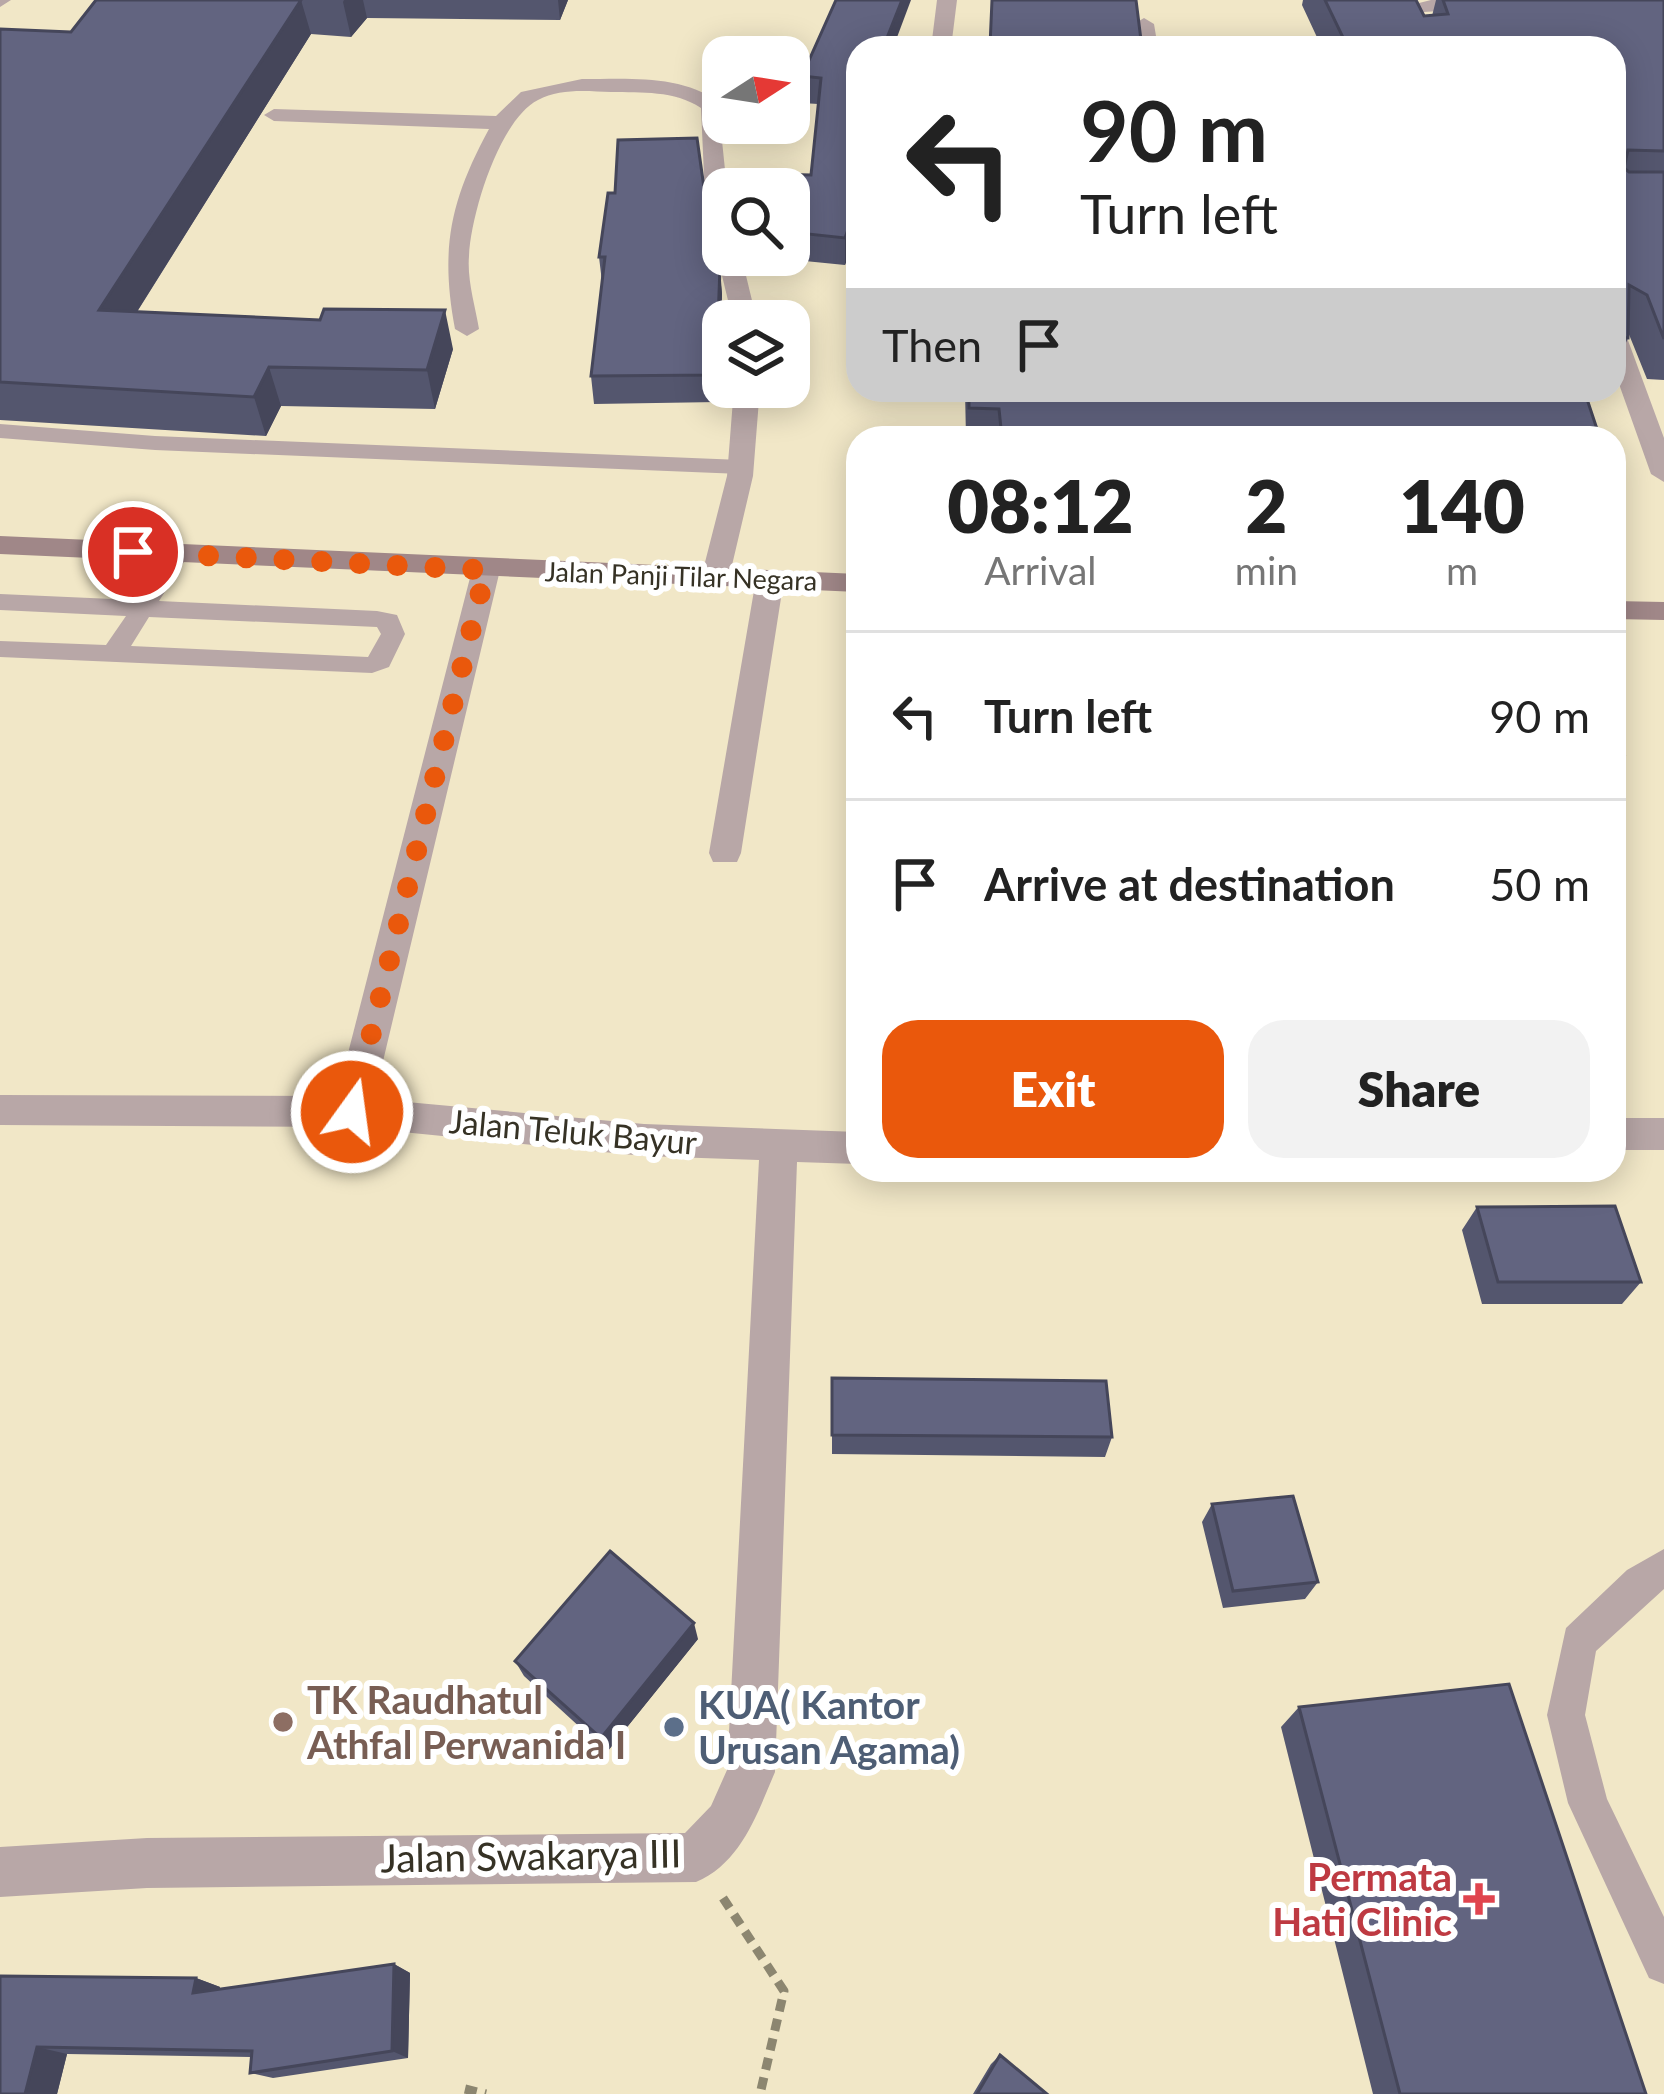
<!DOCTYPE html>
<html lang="en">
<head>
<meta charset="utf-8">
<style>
  :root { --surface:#fff; --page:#f2f2f2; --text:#222; --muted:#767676; --line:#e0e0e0; --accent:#ea580c }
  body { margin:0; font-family:Lato,sans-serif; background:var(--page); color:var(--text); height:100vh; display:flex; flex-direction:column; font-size:45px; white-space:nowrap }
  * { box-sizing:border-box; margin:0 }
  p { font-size:39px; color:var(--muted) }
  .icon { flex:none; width:66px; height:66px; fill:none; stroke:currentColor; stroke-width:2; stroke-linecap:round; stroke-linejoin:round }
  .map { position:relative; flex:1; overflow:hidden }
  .drawer { position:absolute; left:846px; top:426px; width:780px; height:756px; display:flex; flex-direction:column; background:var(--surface); border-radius:36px; box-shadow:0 6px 30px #0003 }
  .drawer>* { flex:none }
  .hud { position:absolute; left:846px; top:36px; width:780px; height:366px; border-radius:36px; box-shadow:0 6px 30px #0003; background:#fff; color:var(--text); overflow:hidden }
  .needle { width:78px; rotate:78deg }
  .controls { position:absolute; left:702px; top:36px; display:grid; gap:24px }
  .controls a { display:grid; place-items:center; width:108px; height:108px; border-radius:24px; background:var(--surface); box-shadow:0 6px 30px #0003; font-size:60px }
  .pin { position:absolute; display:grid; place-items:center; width:102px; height:102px; color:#fff; margin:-51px; border:6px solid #fff; border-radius:50%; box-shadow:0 3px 12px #0007 }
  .me { position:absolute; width:132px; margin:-66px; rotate:14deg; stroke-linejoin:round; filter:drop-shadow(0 0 9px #0008) }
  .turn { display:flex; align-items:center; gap:42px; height:252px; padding:0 36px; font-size:54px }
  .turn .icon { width:156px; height:156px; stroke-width:2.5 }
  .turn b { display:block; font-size:84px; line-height:102px }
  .then { display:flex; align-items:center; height:114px; padding:0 36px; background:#0003; gap:24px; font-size:45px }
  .eta { display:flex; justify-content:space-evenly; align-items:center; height:204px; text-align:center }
  .eta b { font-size:72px; font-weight:800; line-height:84px }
  .primary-button { display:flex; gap:24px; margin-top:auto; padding:24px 36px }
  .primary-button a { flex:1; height:138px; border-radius:36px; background:var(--accent); color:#fff; font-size:48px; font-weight:800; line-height:138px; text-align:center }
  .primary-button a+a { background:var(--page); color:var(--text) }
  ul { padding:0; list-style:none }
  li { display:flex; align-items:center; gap:36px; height:168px; padding:0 36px; border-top:3px solid var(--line) }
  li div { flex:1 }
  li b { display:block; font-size:45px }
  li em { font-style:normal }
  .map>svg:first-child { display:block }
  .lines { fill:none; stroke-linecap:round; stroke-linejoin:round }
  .path { stroke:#8c8670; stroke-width:9; stroke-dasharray:12 8; stroke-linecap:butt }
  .lane { fill:#b8a7a7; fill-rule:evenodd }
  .street { fill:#b8a7a7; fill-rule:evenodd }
  .secondary { fill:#a08788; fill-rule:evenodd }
  .wall { fill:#54566e }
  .shaded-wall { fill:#45465a }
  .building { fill:#626480; stroke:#45465a; stroke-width:3 }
  .route { stroke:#ea580c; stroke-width:21; stroke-dasharray:0 37.8 }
  .education-dot { fill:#8d6e63; stroke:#fff; stroke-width:4.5 }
  .service-dot { fill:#5c6f8a; stroke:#fff; stroke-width:4.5 }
  .health-dot { fill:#e0444e; stroke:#fff; stroke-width:4.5 }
  .labels { text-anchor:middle; stroke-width:12; stroke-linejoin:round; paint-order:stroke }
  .far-street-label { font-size:27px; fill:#363225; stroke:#fff }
  .street-label { font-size:33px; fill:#363225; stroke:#fff }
  .near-education-label { font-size:39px; font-weight:bold; fill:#785e54; stroke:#fff; text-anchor:start }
  .near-service-label { font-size:39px; font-weight:bold; fill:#4e5e75; stroke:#fff; text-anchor:start }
  .near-street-label { font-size:39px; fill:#363225; stroke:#fff }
  .near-health-label { font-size:39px; font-weight:bold; fill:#be3a42; stroke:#fff; text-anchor:end }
</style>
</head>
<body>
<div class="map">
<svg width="1664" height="2094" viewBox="0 0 1664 2094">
  <rect width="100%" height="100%" fill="#f1e7c7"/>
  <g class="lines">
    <path class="path" d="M723 1898 784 1991 760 2094
      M465 2089 486 2094"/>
    <path class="lane" d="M0 424 155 436 741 460 752 467 741 474 155 450 0 438Z
      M177 547 189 554 159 601 377 611 397 615 405 634 389 667 372 673 0 657V641L106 645 126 616 0 610V594L135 600 169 549ZM149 617 377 627 381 634 368 657 131 646Z
      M1664 1549V1589L1596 1651 1585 1715 1607 1799 1664 1917V1984L1649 1978 1568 1803 1547 1715 1566 1628 1627 1570Z"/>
    <path class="street" d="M0 0H11L0 7Z
      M937 0H957L951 48H931Z
      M1431 0H1493L1495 2 1485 8 1424 12 1434 48H1414L1403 7Z
      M1144 18 1154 24 1158 48H1138L1134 24Z
      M582 79C626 79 682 74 718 102L727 189 723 235 712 228 705 198 701 108C674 90 642 93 611 92 587 91 560 88 538 100 500 119 471 213 469 256 467 280 475 305 479 329L467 336 455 329C440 249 450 201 489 129L274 121 264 115 274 109 496 116 521 92Z
      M723 250V255H741L757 321H733L717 255Z
      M1614 328 1626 335 1664 438V482L1651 474 1614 370Z
      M734 387H760L753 476 729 578 715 587 701 578 727 476Z
      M486 561 500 570 374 1099 644 1124 858 1132V1164L797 1162 775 1772C757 1814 741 1863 696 1882L147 1888 0 1897V1847L147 1838 685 1833 711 1806 727 1770 759 1160 644 1156 352 1127 0 1125V1095L337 1096 472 570Z
      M770 570 784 579 741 853 737 862H713L709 853 756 579Z
      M1614 1118H1664V1150H1614Z"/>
    <path class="secondary" d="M0 536 858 574V592L0 554Z
      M1614 601 1664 602V620L1614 619Z"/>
  </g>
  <path class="wall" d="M96 0H568L560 20 367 18 351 37 311 34 137 312 453 349 435 409 281 406 266 436 0 420V29L71 32Z
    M1303 0H1416L1424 16H1432L1436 0H1664V380L1647 379 1628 332V338L1614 371V48H1322L1302 5Z
    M858 48V228L845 265 745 255H789V189L811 175 818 104 802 103V76Z
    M706 202 722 212 723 207V246L717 250 722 294 718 402 594 404 591 376 602 282 599 257Z
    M965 390H1583L1600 438H966Z
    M1614 480 1621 501 1614 516Z
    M1614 725 1624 754 1614 772Z
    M1477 1207 1641 1282 1622 1304H1482L1462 1230Z
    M832 1378 1112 1437 1105 1457 832 1454Z
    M1212 1504 1318 1582 1305 1599 1223 1608 1202 1522Z
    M698 1639 607 1752 524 1676 515 1661Z
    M1299 1707 1646 2094H1373L1281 1727Z
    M394 1964 410 1973 408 2058 273 2078 250 2073 251 2057 67 2054 57 2094 0 1976 196 1978 220 1987 219 1989Z
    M1000 2055 1047 2094H973L991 2064Z"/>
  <path class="shaded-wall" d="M301 0 311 34 114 348 99 310Z
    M344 0H363L367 18 351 37 343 2Z
    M558 0H568L560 20Z
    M902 0H911L893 48H883Z
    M858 202V228L845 265V238Z
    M722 218 723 246 714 252 712 224Z
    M720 267 722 294 718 402 716 375Z
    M445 310 453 349 435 409 427 370Z
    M269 367 281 406 266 436 254 397Z
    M694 1623 698 1639 607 1752 601 1738Z
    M394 1964 410 1973 408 2058 392 2051Z
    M196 1978 220 1987 217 2002 193 1993Z
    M37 2047 67 2054 57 2094H25Z"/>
  <path class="building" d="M96 0H301L99 310 320 320 324 309 445 310 427 370 269 367 254 397 0 382V29L71 32Z
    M836 0H902L883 48H858V202L845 238 789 232V189H726L729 173 811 175 821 78 802 76Z
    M992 0H1136L1142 48 990 46Z
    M1325 0H1416L1424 16 1448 14 1443 0H1664V151L1628 150 1624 168 1629 172H1664V339L1647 295 1629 285 1628 338 1614 337V48H1348Z
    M697 138 706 202 722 212 723 207V219L712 224 720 267 716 375 591 376 605 257H599L608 193H615L618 140Z
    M969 390H1584L1600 438H1002L999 409 969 408Z
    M1614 480 1621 501H1614Z
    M1614 725 1624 754 1614 753Z
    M1615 1206 1641 1282H1498L1477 1207Z
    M832 1378 1106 1381 1112 1437 832 1435Z
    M1293 1496 1318 1582 1233 1591 1212 1504Z
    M610 1551 694 1623 601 1738 515 1661Z
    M1509 1684 1646 2094H1400L1299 1707Z
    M394 1964 392 2051 250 2073 252 2051 37 2047 25 2094H0V1976L196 1978 193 1993Z
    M1000 2055 1047 2094H977Z"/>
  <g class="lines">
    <path class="route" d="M133 552 486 570 352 1112"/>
  </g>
  <circle class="education-dot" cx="283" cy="1722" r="12"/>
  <circle class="service-dot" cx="674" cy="1727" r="12"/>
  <path class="health-dot" d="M1473 1881h12v12h12v12h-12v12h-12v-12h-12v-12h12z"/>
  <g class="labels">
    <g class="far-street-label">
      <text transform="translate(681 577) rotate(2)" y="9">Jalan Panji Tilar Negara</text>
    </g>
    <g class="street-label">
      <text transform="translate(573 1132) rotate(5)" y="12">Jalan Teluk Bayur</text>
    </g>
    <g class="near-education-label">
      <text x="307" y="1714">TK Raudhatul<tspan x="307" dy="45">Athfal Perwanida I</tspan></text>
    </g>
    <g class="near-service-label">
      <text x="698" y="1719">KUA( Kantor<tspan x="698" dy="45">Urusan Agama)</tspan></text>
    </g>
    <g class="near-street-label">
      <text transform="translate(531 1856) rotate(-1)" y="14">Jalan Swakarya III</text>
    </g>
    <g class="near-health-label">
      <text x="1452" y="1891">Permata<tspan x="1452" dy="45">Hati Clinic</tspan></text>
    </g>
  </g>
</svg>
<div class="controls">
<a><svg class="needle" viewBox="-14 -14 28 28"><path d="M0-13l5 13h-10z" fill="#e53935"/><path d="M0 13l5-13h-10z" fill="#767676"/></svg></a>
<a><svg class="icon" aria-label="search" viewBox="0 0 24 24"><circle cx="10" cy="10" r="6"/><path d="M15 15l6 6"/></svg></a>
<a><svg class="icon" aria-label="layers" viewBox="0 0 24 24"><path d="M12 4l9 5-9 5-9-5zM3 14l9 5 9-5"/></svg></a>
</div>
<div class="pin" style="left:133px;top:552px;background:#d93025"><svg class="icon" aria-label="arrive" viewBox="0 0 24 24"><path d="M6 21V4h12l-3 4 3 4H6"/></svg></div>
<svg class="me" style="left:352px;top:1112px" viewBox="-20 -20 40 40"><circle r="17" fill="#ea580c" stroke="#fff" stroke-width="3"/><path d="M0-11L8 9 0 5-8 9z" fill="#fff"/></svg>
<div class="hud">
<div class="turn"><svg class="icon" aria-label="left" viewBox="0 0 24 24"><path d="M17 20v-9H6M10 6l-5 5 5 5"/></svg><div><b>90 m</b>Turn left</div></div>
<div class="then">Then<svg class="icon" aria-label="arrive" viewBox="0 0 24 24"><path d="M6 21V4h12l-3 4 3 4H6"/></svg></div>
</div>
<section class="drawer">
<div class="eta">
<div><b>08:12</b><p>Arrival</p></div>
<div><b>2</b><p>min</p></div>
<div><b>140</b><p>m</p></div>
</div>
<ul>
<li><svg class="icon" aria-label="left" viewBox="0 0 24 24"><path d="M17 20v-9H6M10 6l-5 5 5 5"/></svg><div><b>Turn left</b></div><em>90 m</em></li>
<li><svg class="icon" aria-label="arrive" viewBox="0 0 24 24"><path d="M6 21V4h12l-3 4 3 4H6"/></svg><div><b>Arrive at destination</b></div><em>50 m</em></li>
</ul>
<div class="primary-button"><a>Exit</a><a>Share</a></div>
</section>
</div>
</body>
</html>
